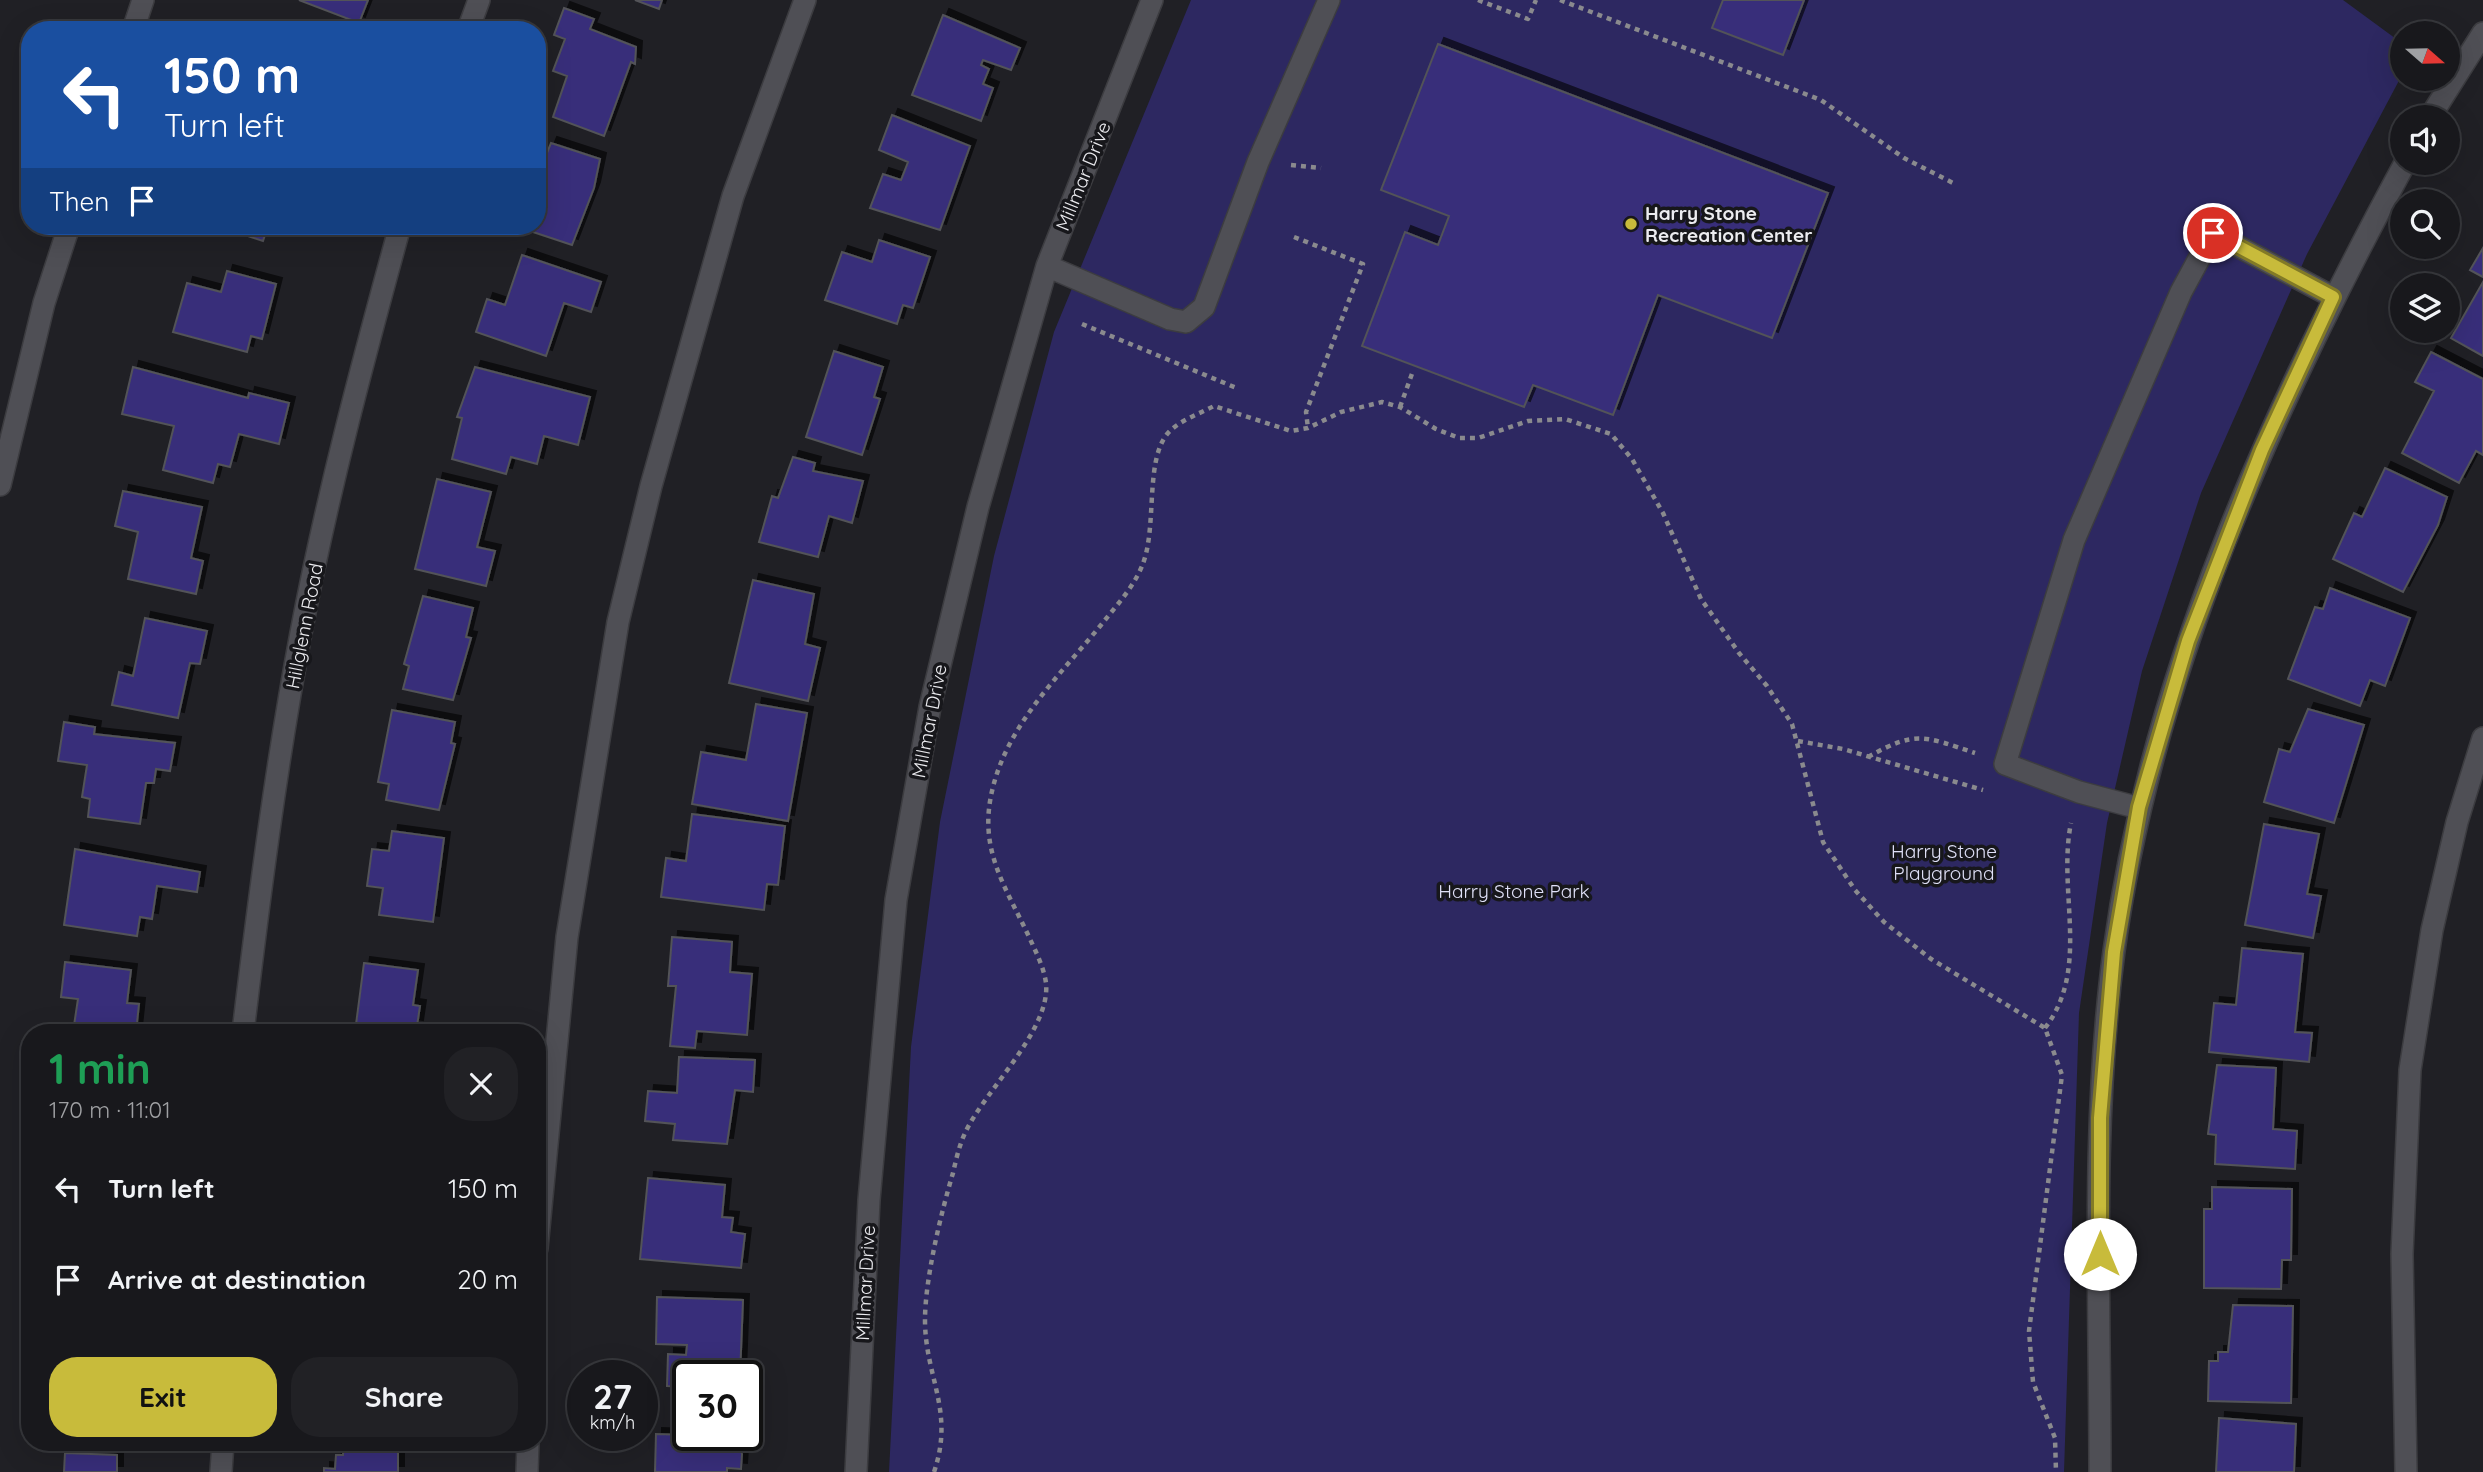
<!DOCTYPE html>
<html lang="en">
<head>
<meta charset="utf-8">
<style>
  :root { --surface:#18181c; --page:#212125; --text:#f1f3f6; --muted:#9fa0a3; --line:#36373b; --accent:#c8bb3b }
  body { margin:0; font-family:Quicksand,sans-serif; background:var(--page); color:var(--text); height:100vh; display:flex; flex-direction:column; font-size:26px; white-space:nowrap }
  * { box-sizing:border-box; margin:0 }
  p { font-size:23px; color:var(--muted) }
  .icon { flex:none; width:38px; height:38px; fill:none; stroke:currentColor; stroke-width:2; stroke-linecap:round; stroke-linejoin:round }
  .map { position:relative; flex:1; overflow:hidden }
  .panel { position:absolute; left:21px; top:1024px; width:525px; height:427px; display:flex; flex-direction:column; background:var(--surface); border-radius:28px; box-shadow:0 7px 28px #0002,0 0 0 2px var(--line) }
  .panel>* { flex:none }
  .hud { position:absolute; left:21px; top:21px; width:525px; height:214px; border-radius:28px; box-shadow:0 7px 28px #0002,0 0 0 2px var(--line); background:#1a4fa0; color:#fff; overflow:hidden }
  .needle { width:46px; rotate:110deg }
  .buttons { position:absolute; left:2390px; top:21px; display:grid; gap:14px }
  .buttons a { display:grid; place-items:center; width:70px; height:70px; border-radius:50%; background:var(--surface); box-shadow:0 7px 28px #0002,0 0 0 2px var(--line); font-size:35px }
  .speed { position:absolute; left:567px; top:1360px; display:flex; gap:14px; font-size:35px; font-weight:700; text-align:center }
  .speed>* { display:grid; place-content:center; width:91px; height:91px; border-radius:50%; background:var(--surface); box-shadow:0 7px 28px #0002,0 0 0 2px var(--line); line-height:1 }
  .speed small { font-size:18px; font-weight:400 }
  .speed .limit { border:4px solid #111; border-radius:10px; background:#fff; color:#111 }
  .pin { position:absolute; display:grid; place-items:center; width:60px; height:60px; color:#fff; margin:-30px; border:4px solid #fff; border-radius:50%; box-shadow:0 2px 7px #0007 }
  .me { position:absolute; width:77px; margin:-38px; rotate:0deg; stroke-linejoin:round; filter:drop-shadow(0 0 5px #0008) }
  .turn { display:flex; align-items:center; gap:24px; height:147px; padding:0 28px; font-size:32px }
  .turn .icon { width:91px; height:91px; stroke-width:2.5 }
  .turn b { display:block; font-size:49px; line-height:60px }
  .then { display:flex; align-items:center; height:66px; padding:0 28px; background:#0003; gap:14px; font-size:26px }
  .round { display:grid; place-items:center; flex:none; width:74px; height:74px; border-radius:28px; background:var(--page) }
  .overview { display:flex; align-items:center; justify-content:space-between; height:119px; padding:0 28px }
  h1 { font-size:42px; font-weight:700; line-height:52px; color:#1e9e55 }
  .action { display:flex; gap:14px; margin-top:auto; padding:14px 28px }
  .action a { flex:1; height:80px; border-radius:28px; background:var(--accent); color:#111; font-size:28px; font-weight:700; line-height:80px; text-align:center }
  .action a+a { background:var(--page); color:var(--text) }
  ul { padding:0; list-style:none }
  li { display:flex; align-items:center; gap:21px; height:91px; padding:0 28px }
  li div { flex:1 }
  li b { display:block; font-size:26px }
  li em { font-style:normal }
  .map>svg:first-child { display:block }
  .green { fill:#2d2861 }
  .building { fill:#372f7a; stroke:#525358; stroke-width:2; filter:url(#shadow) }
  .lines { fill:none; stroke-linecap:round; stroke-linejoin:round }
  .minor-casing { stroke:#3c3c40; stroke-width:24 }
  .path { stroke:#8a8a8e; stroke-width:4.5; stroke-dasharray:5 5; stroke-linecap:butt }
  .minor { stroke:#4f4f55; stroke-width:21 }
  .route-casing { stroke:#827a26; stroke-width:18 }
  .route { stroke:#c8bb3b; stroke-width:12 }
  .poi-dot { fill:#c8bb3b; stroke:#17171b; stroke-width:2.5 }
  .labels { text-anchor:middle; stroke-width:7; stroke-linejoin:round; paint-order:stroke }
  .street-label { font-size:19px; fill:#ececf0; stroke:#17171b }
  .poi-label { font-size:19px; font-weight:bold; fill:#ececf0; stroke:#17171b; text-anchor:start }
  .park-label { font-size:19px; fill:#e0e1f8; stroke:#17171b }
</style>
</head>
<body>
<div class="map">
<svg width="2483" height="1472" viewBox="0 0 2483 1472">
  <defs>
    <filter id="shadow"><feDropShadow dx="6" dy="-6" stdDeviation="0" flood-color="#0009"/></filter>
  </defs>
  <rect width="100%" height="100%" fill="#202025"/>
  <path class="green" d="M1191 0H2343L2403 44V73L2307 254 2201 493 2142 671 2107 823 2079 1013 2064 1472H889L911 1047 940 822 994 556 1054 332Z"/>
  <path class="building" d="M299 0H368L359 23Z
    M635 0H662L659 9Z
    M1723 0H1804L1783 55 1712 28Z
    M564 8 594 19 590 29 636 47 635 64 631 62 604 136 553 117 567 76 553 71 565 39 554 35Z
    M943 15 1020 48 1011 70 983 60 981 65 989 69 983 84 993 88 981 121 912 95Z
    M1438 44 1828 193 1772 338 1658 295 1613 415 1533 385 1524 407 1362 346 1405 232 1438 245 1449 216 1381 190Z
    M892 115 970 146 940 230 870 208 883 174 901 180 908 162 879 150Z
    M551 143 600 159 594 188 572 245 521 228 537 226V177Z
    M217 226H268L263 241Z
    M879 240 930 257 913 308 903 305 897 324 825 300 842 252 872 262Z
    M2483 248V277L2470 270Z
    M522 255 601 282 591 312 564 303 546 356 476 332 487 299 505 305Z
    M227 271 276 284 262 339 251 336 247 352 173 332 187 283 221 292Z
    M2483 282V356L2451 338Z
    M834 351 883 367 874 397 880 399 862 455 806 437Z
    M2431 352 2483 379V455L2476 451 2459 483 2402 453 2434 391 2415 382Z
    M133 367 248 398 249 393 289 403 279 444 239 434 230 467 218 464 213 483 163 470 174 426 122 414Z
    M475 367 590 397 578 445 544 436 537 464 511 457 506 474 452 459 462 418 457 417Z
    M793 457 815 463 813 471 863 481 852 523 829 516 818 557 759 542 772 496 778 498Z
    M2385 468 2447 497 2438 525 2403 592 2333 559 2354 513 2362 517Z
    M437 479 491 492 477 547 495 551 486 586 415 569Z
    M123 491 202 507 191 558 203 561 196 594 128 579 138 532 115 526Z
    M753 580 814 594 805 644 820 648 808 701 729 683Z
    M2330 588 2410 618 2385 686 2370 680 2360 706 2288 679 2315 607 2323 609Z
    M423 596 473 608 466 637 471 638 453 700 403 689 409 666 404 664Z
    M145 618 207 631 200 664 190 663 178 718 112 705 119 672 133 676Z
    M756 704 807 713 788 821 692 804 701 752 746 760Z
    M2308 709 2364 725 2334 823 2264 802 2279 749 2290 752Z
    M392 710 455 722 451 743 455 744 439 810 386 800 389 784 378 782Z
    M64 722 95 727 94 734 175 743 170 771 156 769 154 783H146L140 824 88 817 90 799 82 797 87 765 58 761Z
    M692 814 785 826 778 885 767 884 764 910 661 897 666 858 686 861Z
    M2264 824 2319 834 2307 894 2321 896 2313 938 2245 925Z
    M392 831 444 838 433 922 379 915 383 888 367 886 372 849 389 851Z
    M75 849 200 872 197 892 157 886 152 919 140 917 137 936 64 925Z
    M672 937 732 942 730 972 752 974 747 1035 697 1031 695 1048 670 1046 676 986H668Z
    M2242 948 2303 954 2295 1032 2312 1033 2309 1062 2209 1052 2214 1003 2236 1005Z
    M65 962 131 970 127 1003 139 1004 136 1032H73L78 999 61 997Z
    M364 963 418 970 413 1005 420 1006 417 1026 411 1025V1032H355Z
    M679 1057 755 1060 753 1092 735 1090 727 1144 673 1140 675 1124 645 1121 648 1091 677 1093Z
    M2217 1065 2276 1068 2273 1129 2297 1131 2295 1169 2215 1164 2216 1135 2208 1134Z
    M648 1178 725 1185 722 1217 733 1218 731 1232 745 1234 741 1268 640 1259Z
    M2212 1187 2292 1189 2291 1260H2282L2281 1289 2204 1288V1209H2212Z
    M657 1297 743 1300 740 1376H688V1387L667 1386 668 1354 686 1355 687 1345 656 1344Z
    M2233 1305 2293 1306 2291 1403 2208 1401 2209 1361H2218V1352H2228Z
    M2219 1418 2296 1424 2294 1472H2216Z
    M688 1425V1435H736L742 1454 741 1469 727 1468V1472H655L656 1434 687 1435Z
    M344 1442H428H398V1472H324V1468L335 1469 336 1455H343Z
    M65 1453 117 1455V1472H64Z"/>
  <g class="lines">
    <defs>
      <path id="minor" d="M133 30 143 0
        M468 30 479 0
        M2430 117 2483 33
        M1047 266 1170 319 1186 322 1204 307 1258 162 1329 0
        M0 485 44 303 69 226
        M2139 808 2079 792 2005 764 2074 540 2181 292 2213 233 2333 297
        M243 1032C259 899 276 766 301 633 327 495 363 361 400 226
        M537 1248 567 937 618 622 651 486 733 196 805 0
        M221 1472 223 1442
        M527 1472 528 1442
        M856 1472 869 1200 896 900 930 707 978 507 1047 266 1152 0
        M2100 1472C2100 1299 2091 1123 2114 951 2152 671 2272 409 2405 163
        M2406 1472 2402 1254 2410 1070 2432 930 2457 822 2483 738"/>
    </defs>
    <use href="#minor" class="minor-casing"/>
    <path class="path" d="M1478 0 1528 19 1536 0
      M1560 0 1821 100 1904 158 1955 184
      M1291 165 1321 168
      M1294 237 1363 264 1306 412 1308 428
      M1082 324 1239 389
      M1400 407 1413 371
      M1798 741 1843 749 1983 790
      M1868 757C1916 730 1924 736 1975 753
      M2045 1028C2091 968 2057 892 2071 823
      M934 1472C955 1411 925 1377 925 1320 925 1279 941 1213 953 1173 956 1160 959 1146 965 1133 985 1090 1051 1030 1046 983 1044 968 1036 952 1030 939 1005 885 977 849 993 787 1009 723 1060 675 1101 625 1116 606 1133 588 1142 566 1158 528 1144 461 1168 433 1180 420 1199 414 1214 406L1291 431 1308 428 1341 412 1382 402 1400 407 1436 429 1459 438H1478L1528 421 1565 419 1611 434 1632 459 1663 513 1701 599 1739 653 1767 686 1792 724 1823 842 1855 890 1884 922 1931 959 2045 1028 2062 1075 2029 1331 2033 1382 2055 1438 2056 1472"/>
    <use href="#minor" class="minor"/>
  </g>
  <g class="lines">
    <defs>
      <path id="route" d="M2100 1254V1118L2114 952 2139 807 2188 641 2262 450 2333 297 2213 233"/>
    </defs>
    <use href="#route" class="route-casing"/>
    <use href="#route" class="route"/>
  </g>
  <circle class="poi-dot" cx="1631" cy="224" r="7"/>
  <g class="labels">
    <g class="street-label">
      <text transform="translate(1083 176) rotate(-68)" y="7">Millmar Drive</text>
      <text transform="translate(304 626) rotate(-79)" y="7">Hillglenn Road</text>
      <text transform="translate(929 721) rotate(-79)" y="7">Millmar Drive</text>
      <text transform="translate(865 1283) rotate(-87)" y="7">Millmar Drive</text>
    </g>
    <g class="poi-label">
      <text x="1645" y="220">Harry Stone<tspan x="1645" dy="22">Recreation Center</tspan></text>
    </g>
    <g class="park-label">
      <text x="1944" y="858">Harry Stone<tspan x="1944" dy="22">Playground</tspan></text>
      <text x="1514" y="898">Harry Stone Park</text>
    </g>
  </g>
</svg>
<div class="buttons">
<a><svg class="needle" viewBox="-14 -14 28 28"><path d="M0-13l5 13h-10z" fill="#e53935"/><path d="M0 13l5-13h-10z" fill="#9fa0a3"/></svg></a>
<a><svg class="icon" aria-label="sound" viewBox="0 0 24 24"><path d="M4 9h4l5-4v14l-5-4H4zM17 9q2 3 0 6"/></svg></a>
<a><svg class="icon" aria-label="search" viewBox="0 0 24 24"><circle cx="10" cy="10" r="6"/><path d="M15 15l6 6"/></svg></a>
<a><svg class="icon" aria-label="layers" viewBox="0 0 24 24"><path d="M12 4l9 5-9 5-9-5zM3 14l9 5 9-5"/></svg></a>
</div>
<div class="speed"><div>27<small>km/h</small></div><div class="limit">30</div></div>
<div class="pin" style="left:2213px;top:233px;background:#d93025"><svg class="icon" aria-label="arrive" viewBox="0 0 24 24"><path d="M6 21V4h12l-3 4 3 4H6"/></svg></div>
<svg class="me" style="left:2100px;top:1254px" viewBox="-20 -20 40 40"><circle r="19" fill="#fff"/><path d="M0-13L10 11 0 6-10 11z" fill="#c8bb3b"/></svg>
<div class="hud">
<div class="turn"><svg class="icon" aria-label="left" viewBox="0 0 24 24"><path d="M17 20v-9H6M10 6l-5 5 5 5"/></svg><div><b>150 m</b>Turn left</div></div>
<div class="then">Then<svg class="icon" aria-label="arrive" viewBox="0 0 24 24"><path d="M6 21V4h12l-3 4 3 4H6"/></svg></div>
</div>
<section class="panel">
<div class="overview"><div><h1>1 min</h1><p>170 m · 11:01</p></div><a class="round"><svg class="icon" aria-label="close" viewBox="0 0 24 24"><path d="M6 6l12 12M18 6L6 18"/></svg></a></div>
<ul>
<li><svg class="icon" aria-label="left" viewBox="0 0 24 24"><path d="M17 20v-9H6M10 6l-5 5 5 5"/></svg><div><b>Turn left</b></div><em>150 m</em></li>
<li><svg class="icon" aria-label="arrive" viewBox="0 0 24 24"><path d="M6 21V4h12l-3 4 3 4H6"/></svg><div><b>Arrive at destination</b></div><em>20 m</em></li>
</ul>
<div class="action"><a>Exit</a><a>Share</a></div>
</section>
</div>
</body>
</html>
